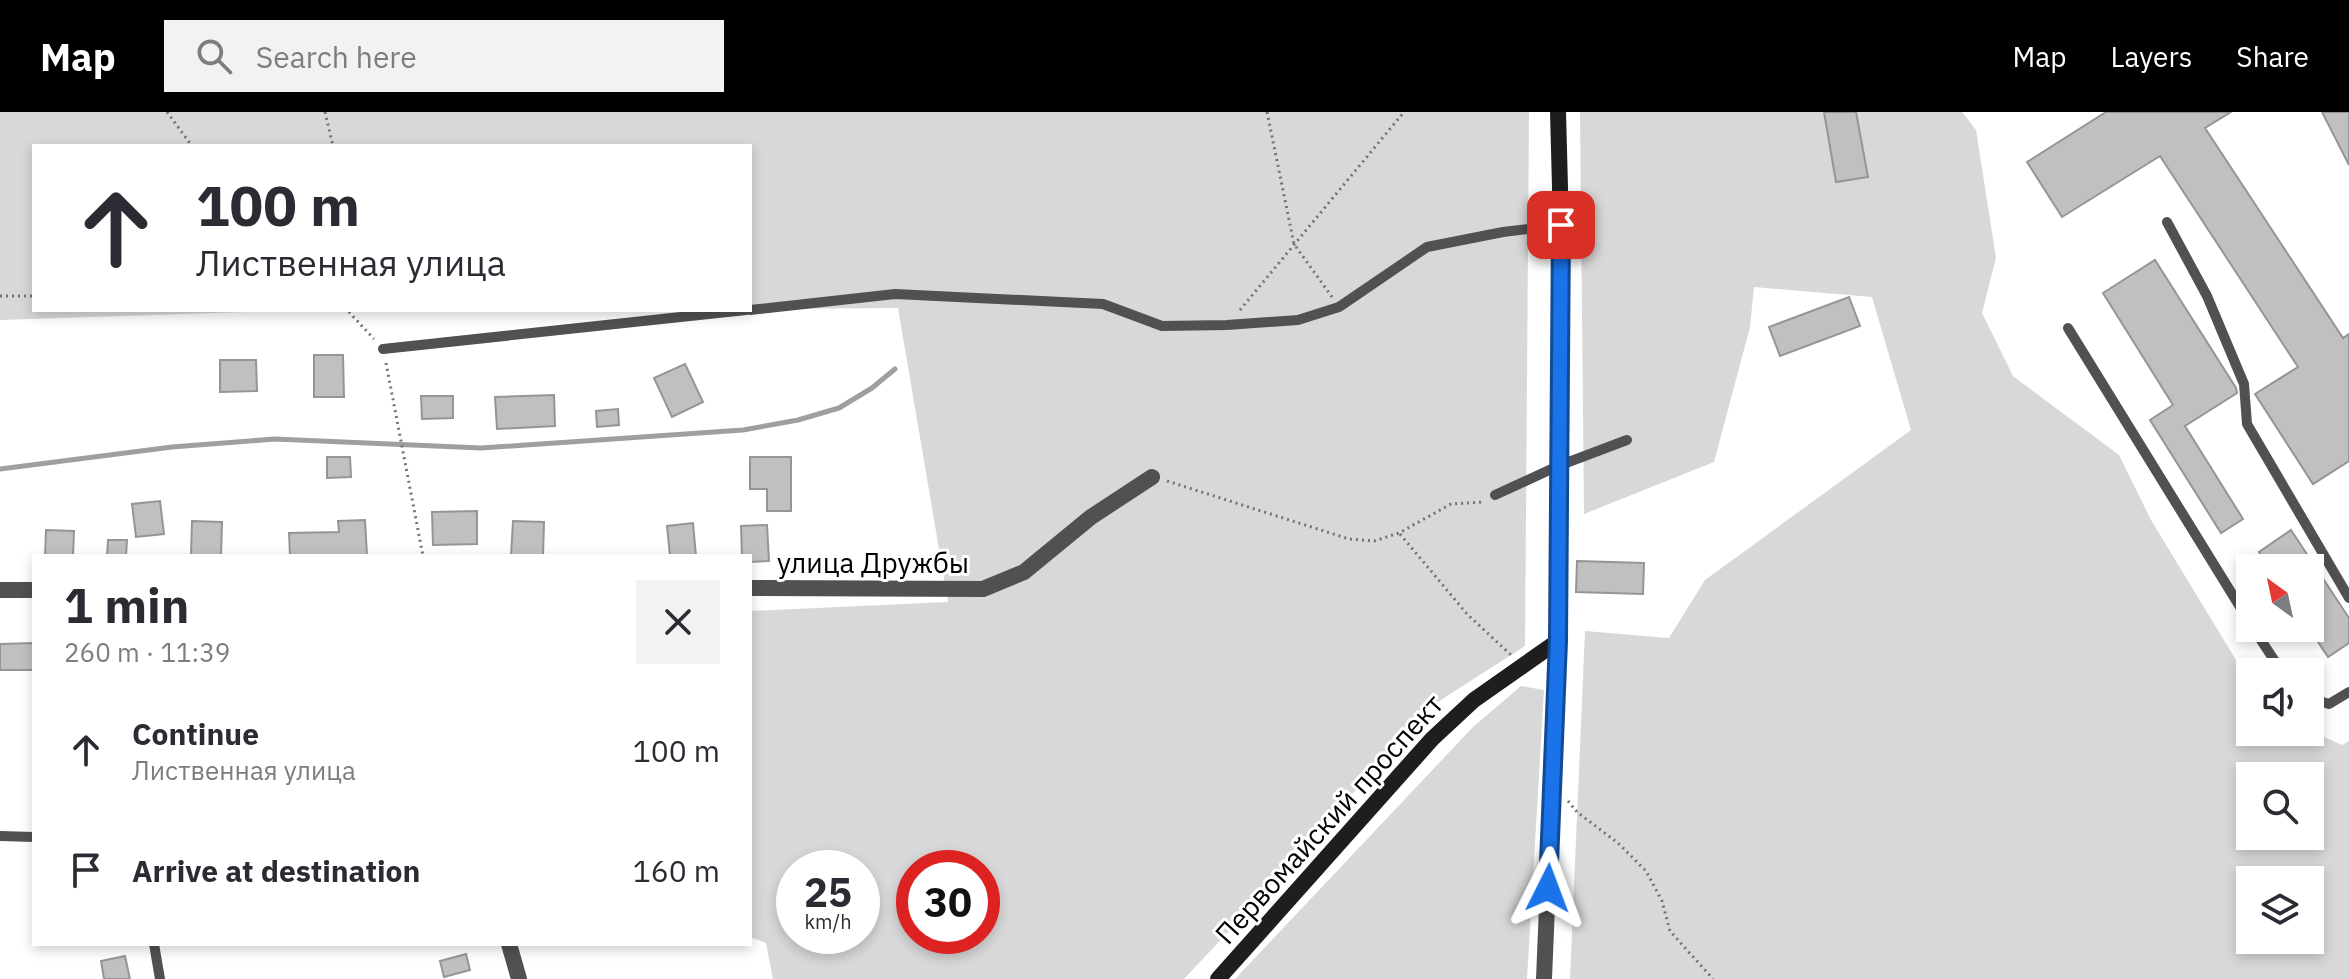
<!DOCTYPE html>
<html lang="en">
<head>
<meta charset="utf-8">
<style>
  :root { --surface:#fff; --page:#f2f2f3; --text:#2b2b33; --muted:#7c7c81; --accent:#000 }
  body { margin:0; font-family:"IBM Plex Sans",sans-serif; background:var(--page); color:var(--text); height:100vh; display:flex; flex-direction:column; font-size:30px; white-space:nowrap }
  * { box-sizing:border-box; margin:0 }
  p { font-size:26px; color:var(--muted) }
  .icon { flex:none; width:44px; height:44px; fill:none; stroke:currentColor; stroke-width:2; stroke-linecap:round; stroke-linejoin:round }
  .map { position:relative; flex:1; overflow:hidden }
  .panel { position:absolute; left:32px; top:442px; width:720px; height:392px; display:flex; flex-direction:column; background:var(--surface); border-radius:0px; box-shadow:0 4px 12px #0003 }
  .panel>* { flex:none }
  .guide { position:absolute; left:32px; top:32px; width:720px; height:168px; border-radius:0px; box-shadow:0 4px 12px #0003; background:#fff; color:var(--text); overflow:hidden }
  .needle { width:52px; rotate:327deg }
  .fabs { position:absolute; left:2236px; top:442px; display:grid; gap:16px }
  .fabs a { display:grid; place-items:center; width:88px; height:88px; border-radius:0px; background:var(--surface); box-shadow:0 4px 12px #0003; font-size:40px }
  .speed { position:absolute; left:776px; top:738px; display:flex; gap:16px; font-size:40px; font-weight:700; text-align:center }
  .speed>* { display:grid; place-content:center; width:104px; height:104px; border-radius:50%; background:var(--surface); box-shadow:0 4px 12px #0003; line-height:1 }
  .speed small { font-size:20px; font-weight:400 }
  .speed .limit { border:12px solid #d22; background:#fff; color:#111 }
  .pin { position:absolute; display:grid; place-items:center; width:68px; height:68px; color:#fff; margin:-34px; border-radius:16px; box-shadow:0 4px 12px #0006 }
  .me { position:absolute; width:88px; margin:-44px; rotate:3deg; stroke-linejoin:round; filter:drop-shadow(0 0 6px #0008) }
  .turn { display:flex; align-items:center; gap:28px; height:168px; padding:0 32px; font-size:36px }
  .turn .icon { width:104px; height:104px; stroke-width:2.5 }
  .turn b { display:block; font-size:56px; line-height:68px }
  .round { display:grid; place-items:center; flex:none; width:84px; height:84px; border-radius:0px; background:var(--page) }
  .head { display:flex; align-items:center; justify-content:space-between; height:136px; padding:0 32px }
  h1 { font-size:48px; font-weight:700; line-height:60px }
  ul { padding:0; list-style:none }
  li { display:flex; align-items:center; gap:24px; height:120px; padding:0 32px }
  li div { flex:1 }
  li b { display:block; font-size:30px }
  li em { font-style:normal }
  header { display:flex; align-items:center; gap:48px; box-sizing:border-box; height:112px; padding:0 40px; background:var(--accent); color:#fff }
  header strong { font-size:38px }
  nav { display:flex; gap:44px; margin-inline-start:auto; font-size:28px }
  .search { width:560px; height:72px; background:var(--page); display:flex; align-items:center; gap:20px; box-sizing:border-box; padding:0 28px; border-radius:0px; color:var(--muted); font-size:30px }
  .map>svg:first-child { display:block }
  .green { fill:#d8d8d8; fill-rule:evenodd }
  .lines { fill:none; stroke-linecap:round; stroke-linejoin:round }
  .stream { stroke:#9f9f9f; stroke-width:5 }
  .building { fill:#c0c0c0; stroke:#959595; stroke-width:2 }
  .path { stroke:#737373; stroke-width:3; stroke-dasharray:2 4; stroke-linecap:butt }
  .lane { stroke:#515151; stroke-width:10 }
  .street { stroke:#515151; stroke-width:16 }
  .secondary { stroke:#1e1e1e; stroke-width:16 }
  .route-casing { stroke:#114b97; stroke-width:20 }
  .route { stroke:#1a73e8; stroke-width:14 }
  .labels { text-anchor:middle; stroke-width:6; stroke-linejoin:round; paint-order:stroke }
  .street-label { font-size:28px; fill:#000; stroke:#fff }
</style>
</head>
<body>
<header>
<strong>Map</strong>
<div class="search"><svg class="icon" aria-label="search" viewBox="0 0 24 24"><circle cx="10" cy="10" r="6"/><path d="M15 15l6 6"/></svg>Search here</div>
<nav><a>Map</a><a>Layers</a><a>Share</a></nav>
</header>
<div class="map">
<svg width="2349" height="867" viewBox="0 0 2349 867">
  <rect width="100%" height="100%" fill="#fff"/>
  <path class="green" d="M0 0H1529L1525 534 1430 595 1244 803 1184 867H773L766 831 750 825V499L948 490 898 196 750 197V34H34V198H558L244 200 0 208ZM794 756H862V824H794ZM914 756H982V824H914Z
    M1580 0H1962L1976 18 1996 146 1982 201 2013 264 2119 343 2151 408 2250 571V620L2310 619 2342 633 2349 629V867H1570L1585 519 1669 526 1705 468 1911 318 1872 185 1754 175 1750 215 1714 350 1584 402ZM2250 664H2310V724H2250ZM2250 768H2310V828H2250Z
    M1521 574 1544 578 1527 867H1235L1473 615Z"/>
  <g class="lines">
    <path class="stream" d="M0 357 172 335 275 327 481 336 743 318 798 308 839 296 872 276 895 257"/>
  </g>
  <path class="building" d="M1824 0H1856L1868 65 1836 70Z
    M2106 0H2231L2205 16 2343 226 2349 222V349L2313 372 2255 282 2298 255 2160 44 2062 105 2027 50Z
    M2322 0H2349V53Z
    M2155 148 2236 276 2237 281 2185 314 2243 407 2221 421 2150 308 2173 293 2103 181Z
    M1849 185 1860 214 1780 244 1769 215Z
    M314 243H343L344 285H314Z
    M220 248H256L257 279 220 280Z
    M685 252 703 290 672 305 654 266Z
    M554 283 555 314 497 317 495 285Z
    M421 284H453V306L422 307Z
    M618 297 619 313 597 315 596 299Z
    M327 345H350L351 365 327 366Z
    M750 345H791V399H767V377H750Z
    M160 389 164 422 136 425 132 392Z
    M477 399V432L433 433 432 400Z
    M365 408 367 444H290L289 421 339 420 338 409Z
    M192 409 222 410 221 444H191Z
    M513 409 544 410 543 444H511Z
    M693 411 696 444H670L667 414Z
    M767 413 769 449 750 450V444H742L741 414Z
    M46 418 74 419 73 444H45Z
    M2291 418 2349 506V531L2328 545 2310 518V456H2270L2259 440Z
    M108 428H127L126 444H107Z
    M1577 449 1644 451 1643 482 1576 480Z
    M34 531V558H0V532Z
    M466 842 470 858 444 865 440 849Z
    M125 844 130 867H104L101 849Z"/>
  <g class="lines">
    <path class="path" d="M167 0 192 34
      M325 0 333 34
      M1267 0 1294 132 1332 185
      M0 184H34
      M343 198 349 200 374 227
      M1240 198 1404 0
      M386 251 423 444
      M1167 369 1349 427 1374 429 1399 421 1451 392 1485 390
      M1400 422 1467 502 1511 543
      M1568 689 1577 700 1618 731 1646 759 1662 789 1670 819 1713 867"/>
    <path class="lane" d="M2167 110 2207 184 2244 272 2247 312 2349 486
      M750 198 895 182 1103 192 1162 214 1227 213 1298 208 1339 195 1427 135 1503 120 1561 113
      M2068 216 2250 511
      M383 237 746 198
      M1495 383 1558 354 1627 328
      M2253 516 2282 560
      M2310 586 2329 592 2349 580
      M0 724 34 725
      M154 832 160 867"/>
    <path class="street" d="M750 476 983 477 1024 460 1091 405 1152 365
      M0 478H34
      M509 832 519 867
      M1544 867 1558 529"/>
    <path class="secondary" d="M1218 867 1432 627 1474 588 1558 529 1561 113 1558 0"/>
  </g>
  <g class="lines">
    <defs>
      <path id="route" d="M1548 776 1558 529 1561 113"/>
    </defs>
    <use href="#route" class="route-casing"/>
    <use href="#route" class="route"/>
  </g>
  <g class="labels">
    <g class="street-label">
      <text x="873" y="461">улица Дружбы</text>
      <text transform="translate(1329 707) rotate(-48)" y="10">Первомайский проспект</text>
    </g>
  </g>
</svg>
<div class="fabs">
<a><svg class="needle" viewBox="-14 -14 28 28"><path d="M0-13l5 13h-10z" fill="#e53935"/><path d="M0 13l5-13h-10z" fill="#7c7c81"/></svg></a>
<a><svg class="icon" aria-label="sound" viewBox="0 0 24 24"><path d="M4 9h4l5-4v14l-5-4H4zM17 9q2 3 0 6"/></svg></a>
<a><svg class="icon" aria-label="search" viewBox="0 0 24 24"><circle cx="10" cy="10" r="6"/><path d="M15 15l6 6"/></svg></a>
<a><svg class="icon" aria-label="layers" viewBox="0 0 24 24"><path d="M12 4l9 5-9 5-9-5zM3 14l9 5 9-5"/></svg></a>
</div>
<div class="speed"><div>25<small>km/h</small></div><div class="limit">30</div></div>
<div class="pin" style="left:1561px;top:113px;background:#d93025"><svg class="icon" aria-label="arrive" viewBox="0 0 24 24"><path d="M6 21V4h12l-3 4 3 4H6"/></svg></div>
<svg class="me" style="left:1548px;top:776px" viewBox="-20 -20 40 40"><path d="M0-17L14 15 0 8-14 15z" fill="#1a73e8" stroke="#fff" stroke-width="4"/></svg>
<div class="guide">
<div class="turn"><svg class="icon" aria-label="ahead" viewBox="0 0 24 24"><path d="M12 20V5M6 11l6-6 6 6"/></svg><div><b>100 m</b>Лиственная улица</div></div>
</div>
<section class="panel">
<div class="head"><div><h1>1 min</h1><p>260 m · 11:39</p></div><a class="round"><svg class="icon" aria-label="close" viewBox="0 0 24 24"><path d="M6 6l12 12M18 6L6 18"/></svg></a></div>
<ul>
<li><svg class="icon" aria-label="ahead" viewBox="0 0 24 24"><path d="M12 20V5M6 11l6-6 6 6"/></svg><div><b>Continue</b><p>Лиственная улица</p></div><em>100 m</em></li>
<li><svg class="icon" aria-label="arrive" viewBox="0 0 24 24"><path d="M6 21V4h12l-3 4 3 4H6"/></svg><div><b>Arrive at destination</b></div><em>160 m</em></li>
</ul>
</section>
</div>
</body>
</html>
